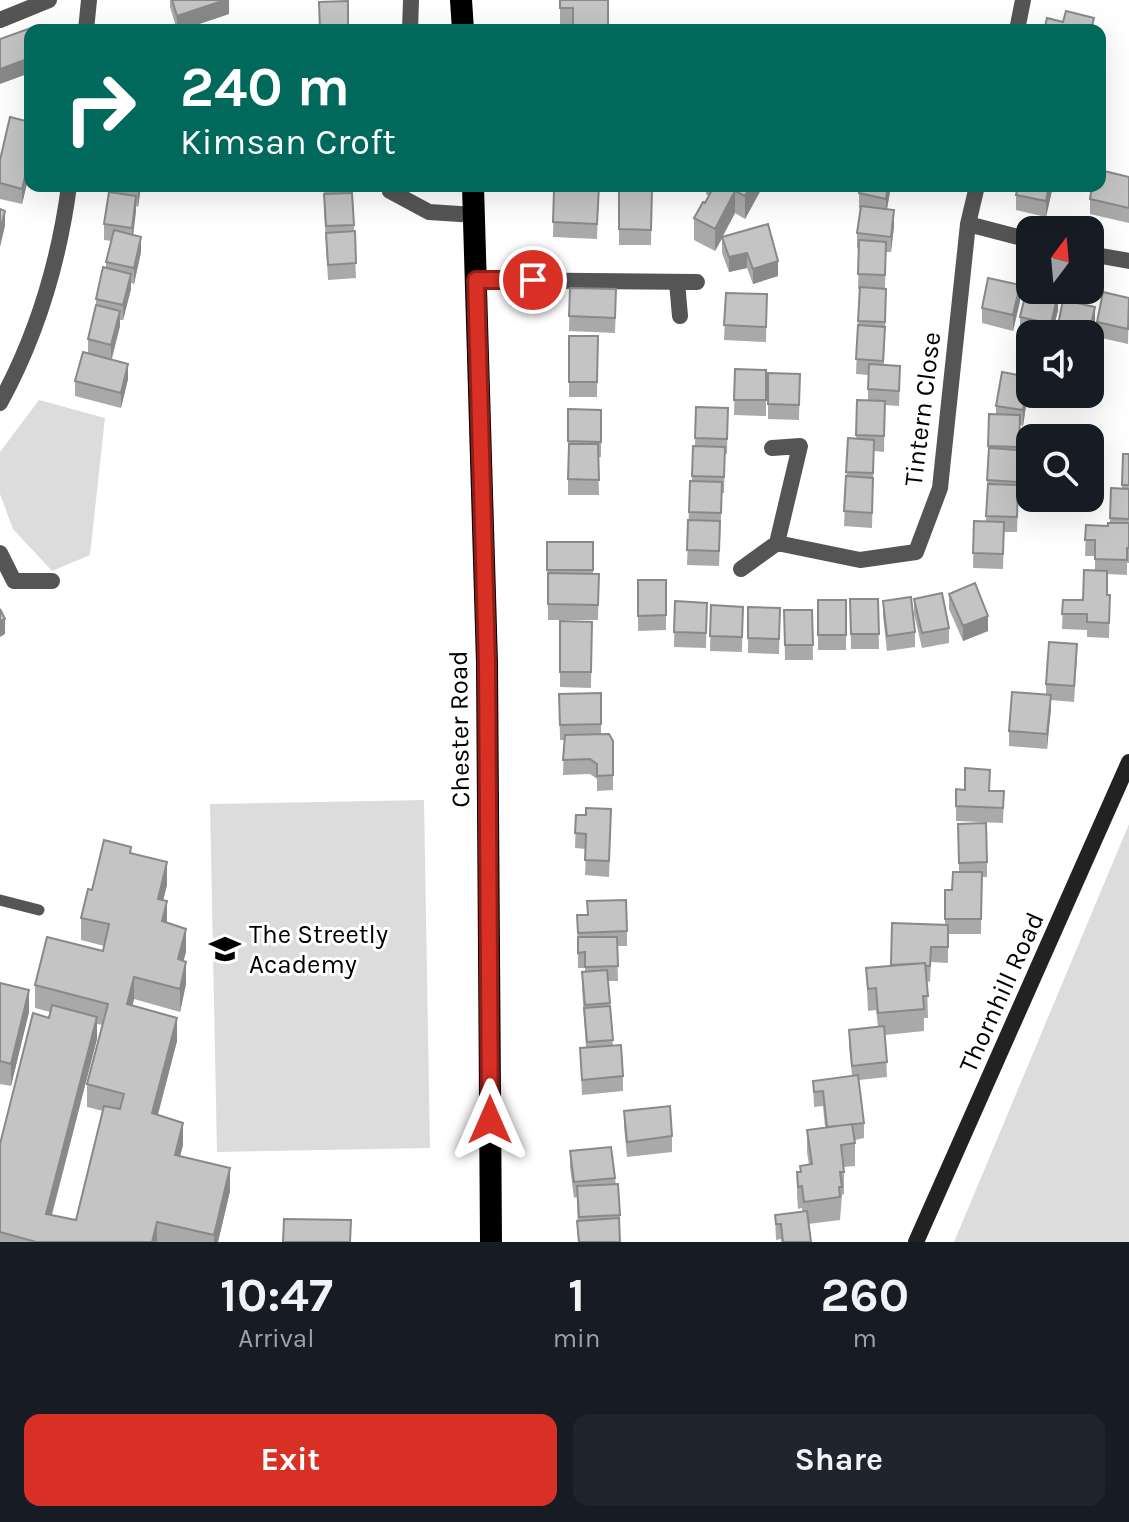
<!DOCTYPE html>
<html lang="en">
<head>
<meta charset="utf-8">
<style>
  :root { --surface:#171b24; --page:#20242c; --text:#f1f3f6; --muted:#9ea1a6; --accent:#d93025 }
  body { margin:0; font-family:Karla,sans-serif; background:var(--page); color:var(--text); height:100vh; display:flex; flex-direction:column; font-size:30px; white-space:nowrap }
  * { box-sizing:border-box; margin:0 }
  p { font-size:26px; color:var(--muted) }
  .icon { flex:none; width:44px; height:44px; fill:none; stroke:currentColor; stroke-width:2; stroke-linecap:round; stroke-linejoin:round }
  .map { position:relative; height:1242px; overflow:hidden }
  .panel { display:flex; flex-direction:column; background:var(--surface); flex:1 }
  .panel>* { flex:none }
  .hud { position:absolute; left:24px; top:24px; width:1082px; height:168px; border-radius:16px; box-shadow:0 8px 32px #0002; background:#00695c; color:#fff; overflow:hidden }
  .needle { width:52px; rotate:16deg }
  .fabs { position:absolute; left:1016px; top:216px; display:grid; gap:16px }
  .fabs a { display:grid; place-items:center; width:88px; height:88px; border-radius:16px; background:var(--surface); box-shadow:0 8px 32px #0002; font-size:40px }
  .pin { position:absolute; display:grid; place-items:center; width:68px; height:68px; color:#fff; margin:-34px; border:4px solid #fff; border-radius:50%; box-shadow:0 2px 8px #0007 }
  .me { position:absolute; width:88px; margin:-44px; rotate:0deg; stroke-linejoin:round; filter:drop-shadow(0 0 6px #0008) }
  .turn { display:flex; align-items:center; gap:28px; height:168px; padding:0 24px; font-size:36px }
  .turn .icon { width:104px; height:104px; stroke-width:2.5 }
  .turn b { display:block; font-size:56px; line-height:68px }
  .eta { display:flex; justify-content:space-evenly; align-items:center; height:136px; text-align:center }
  .eta b { font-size:48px; font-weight:700; line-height:56px }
  .action { display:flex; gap:16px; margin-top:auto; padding:16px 24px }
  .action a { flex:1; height:92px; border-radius:16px; background:var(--accent); color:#fff; font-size:32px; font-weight:700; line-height:92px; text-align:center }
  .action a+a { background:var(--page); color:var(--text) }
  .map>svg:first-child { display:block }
  .green { fill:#dcdcdc }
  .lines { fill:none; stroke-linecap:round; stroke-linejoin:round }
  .service { stroke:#555; stroke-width:11 }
  .minor { stroke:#555; stroke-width:16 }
  .secondary { stroke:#222; stroke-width:16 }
  .trunk { stroke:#000; stroke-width:22 }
  .wall { fill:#a9a9a9; fill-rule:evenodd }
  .shaded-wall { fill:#898989 }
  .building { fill:#c4c4c4; stroke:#898989; stroke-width:2 }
  .route-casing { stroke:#8d1f18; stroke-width:20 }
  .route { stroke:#d93025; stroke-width:14 }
  .labels { text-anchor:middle; stroke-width:6; stroke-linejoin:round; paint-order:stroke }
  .street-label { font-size:26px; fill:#000; stroke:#fff }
  .poi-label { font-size:26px; fill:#000; stroke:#fff; text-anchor:start }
</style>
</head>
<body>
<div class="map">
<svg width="1129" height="1242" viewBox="0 0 1129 1242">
  <rect width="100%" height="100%" fill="#fff"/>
  <path class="green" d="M39 400 105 418 90 555 52 571 13 529 0 494V452Z
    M424 800 430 1148 217 1152 210 804Z
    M1129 824V1242H954Z"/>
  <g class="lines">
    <path class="service" d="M0 900 39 910"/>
    <path class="minor" d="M0 20 49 0
      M86 30 89 0
      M410 30 411 0
      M1017 30 1023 0
      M391 186 390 191 429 212 475 215
      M968 224 1030 240
      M1090 254 1129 261
      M476 280 697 282
      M677 282 680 316
      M0 403C36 337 59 261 69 186
      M772 448 800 446 777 543
      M0 553 14 581H52
      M741 569 777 543 860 560 916 552 940 488 968 224 977 186"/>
    <path class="secondary" d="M916 1242 1129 762"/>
    <path class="trunk" d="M461 0 463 30
      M473 186 487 663 491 1242"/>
  </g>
  <path class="wall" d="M170 0H229V14L181 30H177L170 7Z
    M560 0 608 30H560Z
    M30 122V171L22 204 0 199V160Z
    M1129 177V223L1090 214V199Z
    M110 186H141L138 207 136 206 133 235 141 252 134 284 131 283V289L123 320H120V326L112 359 128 379 121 408 75 396V381L88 353V339L96 305V299L106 268V262L111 241 104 240V224Z
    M324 186H353V202L356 278 328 280 324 209Z
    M599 186 597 239 553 237 554 191H573Z
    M706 186H763L745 219 735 213 722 237 778 276 753 284 747 268 729 272 722 253V239L715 251 694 240V218L709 196 706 194Z
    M891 186 887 209 894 226 891 252H886L885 289 886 304 884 365 900 381 899 406 885 405 884 452 874 451 872 528 844 526 848 438 856 439 857 400H868V375L856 374 859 289H858L859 249 857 248V233L860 209 859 208V193Z
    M1018 186H1053L1046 217 1016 210V195Z
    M619 188 652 189 651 245H619Z
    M570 288 616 305 615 333 569 331Z
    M726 293 767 294 766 342 724 340Z
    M1129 298 1128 344 1097 337V322Z
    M1020 301 1013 331 982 323V308Z
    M1058 310 1052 334 1030 335 1020 333V317Z
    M1095 322 1090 344V334H1057V330Z
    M569 336H598L597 397H569Z
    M735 369 766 370V416L734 415Z
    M768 373 800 374 799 420 768 419Z
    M1028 392 1023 426 1020 425 1017 532H1004L1003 569 973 568 974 521 986 522 989 414H996V406Z
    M696 407 728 408 727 454H725L724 493H722L719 566 687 565 690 481H692L693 446H695Z
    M568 409 601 410V457H598L599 495H568Z
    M1123 454H1129V563H1127V575L1107 574V595H1110L1109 638 1087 637V630L1062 629 1063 600H1083L1095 570V556H1085L1086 525 1108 526 1110 523 1111 488H1122Z
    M547 542H593V574H599L598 620H548Z
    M638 580H666V630L638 631Z
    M949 594 988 631 963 641 949 609Z
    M850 599H878L879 649H851Z
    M914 599 949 628V643L922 648 914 614Z
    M818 600H846V650H818Z
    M675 601 707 603 706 648 674 647Z
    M883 601 915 632V647L887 651 883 616Z
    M711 605 743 607 742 652 710 651Z
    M748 607 780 608 779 654 748 653Z
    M784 610H812L813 660H785Z
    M560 621 592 622 591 688 560 687Z
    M1077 659 1074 702 1051 700 1047 749 1009 746V731L1046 695V684Z
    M601 693V734L613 741V790L597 791V779L590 774 563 775 564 740H560L559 694Z
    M956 789 1004 791 1003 823 956 821Z
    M576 815 611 824 609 877 585 875 586 849 575 848Z
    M958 824 987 862V877H982L981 934H948V963L931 962 930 982 927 981 928 1018H924V1031L885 1035 887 1077 859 1080 864 1123V1138L855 1140V1166L844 1167V1194L842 1195 840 1220 808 1224 811 1242H781V1239L776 1240 775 1215 802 1211V1208L798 1209 797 1195V1172H800L809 1165 807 1152V1130L825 1127 823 1106 814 1107 813 1081 852 1076 849 1045V1030L878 1027 876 1010 868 1011 866 968 891 966 945 925V890H952L959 872Z
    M131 853 167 885 163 900 167 923 186 952 183 961 186 984 180 1012 134 999 132 1006 177 1041 158 1115 183 1145 180 1156 230 1191 218 1242H0V1144L50 1012 35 1008V985L103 951 104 946 81 940V918L92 890ZM97 1024 103 1025 87 1084V1107L103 1111 76 1220 52 1215 97 1039Z
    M587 901 627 931V946H617L618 981H608L613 1046 623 1076V1091L582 1095 580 1048H586L582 987V972L585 971V968H578L577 915H587Z
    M0 983 29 1012 11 1086 0 1084Z
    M624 1111 672 1136V1152L627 1157 624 1126Z
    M570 1151 615 1178 620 1215V1242H578L577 1197 574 1198 570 1167Z"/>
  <path class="shaded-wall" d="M225 0H229V14L181 30H177V16Z
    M30 58V73L0 84V69Z
    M30 156V171L22 204V189Z
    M139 186H141L138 207V191Z
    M751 186H763L745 219V196Z
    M888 186H891L886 214V199Z
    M1049 186H1053L1046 217V201Z
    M735 191V213L715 251V229Z
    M136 196V212L132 244V228Z
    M894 210V226L891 252V237Z
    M5 211V226L0 247V231Z
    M141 237V252L134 284V268Z
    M747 253V268L729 272V257Z
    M778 261V276L753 284V269Z
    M131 274V289L123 320V305Z
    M1020 285V301L1013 331V315Z
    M1058 294V310L1052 334H1051V324Z
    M1095 307V322L1090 344 1089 334Z
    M120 311V326L111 360V345Z
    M128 364V379L121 408V393Z
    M1028 377V392L1023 426V410Z
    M988 616V631L963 641V626Z
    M5 619V634L0 637V621Z
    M1051 695V710L1047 749V734Z
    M167 862V885L158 921V899Z
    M167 901V923L162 921Z
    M186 929V952L178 982V959Z
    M186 962V984L180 1012V989Z
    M134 977V999L127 1027V1004Z
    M29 990V1012L11 1086V1064Z
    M97 1017V1039L46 1236V1214Z
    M177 1018V1041L152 1136V1113Z
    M183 1123V1145L175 1177V1155Z
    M230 1168V1191L218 1242H214V1235Z
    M157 1222V1242H152Z"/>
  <path class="building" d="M172 0H225L177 16Z
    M560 0H608V30H573V8H560Z
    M348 1V30H320L319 2Z
    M1066 11 1094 18 1091 30H1044L1047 18 1063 22Z
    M31 28 32 30H30V58L0 69V39Z
    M10 117 30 122V156L22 189 0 183V160Z
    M1100 170 1129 177V208L1090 199 1092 186H1100Z
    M110 186H139L138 191 110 187Z
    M325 186H353V187L325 188Z
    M574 186H599L597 224 553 222 554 191H573Z
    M714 186H751L745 196 735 191 715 229 694 218 703 202 705 203Z
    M861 186H888L886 199 859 193Z
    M1018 186H1049L1046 201 1016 195Z
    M619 188 652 189 651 230 619 229Z
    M109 192 136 196 132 228 104 224Z
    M352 193 354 225 326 226 324 194Z
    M861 206 894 210 891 237 857 233Z
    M0 209 5 211 0 231Z
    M768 224 778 261 753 269 747 253 729 257 722 237Z
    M114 230 141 237 134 268 106 262Z
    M355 231 356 263 328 265 326 233Z
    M859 240 886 242 885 275 858 274Z
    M103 267 131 274 123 305 96 299Z
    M988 278 1020 285 1013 315 982 308Z
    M860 287 886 289 885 322 858 321Z
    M570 288 616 289 615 318 569 316Z
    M1027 288H1030V290H1037L1058 294 1051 324 1020 317Z
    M1103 292 1129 298 1128 329 1097 322Z
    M726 293 767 294 766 327 724 325Z
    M1063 300 1095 307 1089 334H1077L1057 330Z
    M96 305 120 311 111 345 88 339Z
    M858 325 885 327 883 361 856 359Z
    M569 336H598L597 382H569Z
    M83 352 128 364 121 393 75 381Z
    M869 364 900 366 899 391 868 389Z
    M735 369 766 370V400H734Z
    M1002 372 1028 377 1023 410 996 406Z
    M768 373 800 374 799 405 768 404Z
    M857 400 885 401 884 436 856 435Z
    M696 407 728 408 727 439 695 438Z
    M568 409 601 410V442L568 441Z
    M989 414 1020 415 1019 447 988 446Z
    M848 438 874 440 873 473 846 472Z
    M569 444H598L599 480 568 479Z
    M693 446 725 447 724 477 692 476Z
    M989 448 1019 450 1018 482 987 480Z
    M1123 454H1129V485H1122Z
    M846 476 873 478 872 513 844 511Z
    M690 481 722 482 721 513 689 512Z
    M988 484 1018 485 1017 517 986 516Z
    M1111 488 1129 489V519L1110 518Z
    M688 520 720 521 719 551 687 550Z
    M974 521 1004 522 1003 554 973 553Z
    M1108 523H1129V548H1127V560L1095 559V540H1085L1086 525 1108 526Z
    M547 542H593V570H547Z
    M1084 570 1107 571V595H1110L1109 623 1087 622V614H1062L1063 600H1083Z
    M548 573 599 574 598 605 548 604Z
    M638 580H666V615L638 616Z
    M975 583 988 616 963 626 949 594Z
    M942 593 949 628 922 633 914 599Z
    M911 597 915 632 887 636 883 601Z
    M850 599H878L879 634H851Z
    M818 600H846V635H818Z
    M675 601 707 603 706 633 674 632Z
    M711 605 743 607 742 637 710 636Z
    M748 607 780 608 779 639 748 638Z
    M0 609 5 619 0 621Z
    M784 610H812L813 645H785Z
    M560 621 592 622 591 672H560Z
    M1049 642 1077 644 1074 686 1046 684Z
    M1012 692 1051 695 1047 734 1009 731Z
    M601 693V724L560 725 559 694Z
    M609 734 613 741V775L597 776V764L590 759 563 760 565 735Z
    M965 768 990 770 989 791H1004L1003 808 956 806V789L965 790Z
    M586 808 611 809 609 861 585 860 586 834 575 833 576 815H586Z
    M986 823 987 862 959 863 958 824Z
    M104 840 131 847 130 853 167 862 158 899 167 901 162 921 186 929 178 959 186 962 180 989 134 977 127 1004 177 1018 152 1113 183 1123 175 1155 230 1168 214 1235 157 1222 152 1242H36L0 1232V1144L33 1013 49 1018 52 1005 97 1017 46 1214 76 1220 104 1106 120 1109 124 1094 87 1084 108 1004 35 985 47 937 103 951 109 924 81 918 88 889 92 890Z
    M953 872H982L981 919H945V890H952Z
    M626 900 627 931 578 933 577 915H588L587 901Z
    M892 923 948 925V947H931L930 966H926L925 963 891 965Z
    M578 937H617L618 966 585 967V952L578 953Z
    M925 963 928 996H923L924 1009 878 1013 876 988 868 989 866 968Z
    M607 970 610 1003 585 1005 582 972Z
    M0 983 29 990 11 1064 0 1061Z
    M610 1006 613 1040 587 1042 584 1008Z
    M884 1026 887 1062 852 1066 849 1030Z
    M621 1045 623 1076 582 1080 580 1048Z
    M858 1075 864 1123 827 1127 823 1091 814 1092 813 1081Z
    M670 1106 672 1136 627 1142 624 1111Z
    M852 1124 855 1143 841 1145 844 1172H840L842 1187H839L840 1197 804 1202 802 1186 798 1187 797 1172H801L800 1166 812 1164 807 1130Z
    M611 1147 615 1178 574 1182 570 1151Z
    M618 1184 620 1215 579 1217 577 1186Z
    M807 1211 811 1242H783L781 1224H776L775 1215Z
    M619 1218 620 1242H579L577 1221Z
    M284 1219 351 1220 350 1242H283Z"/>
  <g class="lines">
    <defs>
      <path id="route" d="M490 1120 487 663 476 280H533"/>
    </defs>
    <use href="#route" class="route-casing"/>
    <use href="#route" class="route"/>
  </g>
  <defs>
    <symbol id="school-bare" viewBox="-9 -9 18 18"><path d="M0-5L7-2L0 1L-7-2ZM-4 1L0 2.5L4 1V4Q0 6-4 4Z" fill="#000" stroke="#fff" stroke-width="2.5" paint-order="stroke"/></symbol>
  </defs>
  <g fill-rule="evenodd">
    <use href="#school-bare" x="203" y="927" width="44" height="44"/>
  </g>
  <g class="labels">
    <g class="street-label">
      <text transform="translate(922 409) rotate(-83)" y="9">Tintern Close</text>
      <text transform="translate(459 729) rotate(-91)" y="9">Chester Road</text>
      <text transform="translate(1001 992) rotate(-66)" y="9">Thornhill Road</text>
    </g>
    <g class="poi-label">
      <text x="249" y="943">The Streetly<tspan x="249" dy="30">Academy</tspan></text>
    </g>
  </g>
</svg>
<div class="fabs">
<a><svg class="needle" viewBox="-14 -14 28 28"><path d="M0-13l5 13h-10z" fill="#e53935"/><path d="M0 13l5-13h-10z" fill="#9ea1a6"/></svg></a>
<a><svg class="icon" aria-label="sound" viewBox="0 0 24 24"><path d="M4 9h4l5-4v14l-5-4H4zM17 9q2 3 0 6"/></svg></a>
<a><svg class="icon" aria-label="search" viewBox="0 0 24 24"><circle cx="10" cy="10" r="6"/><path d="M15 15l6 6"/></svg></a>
</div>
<div class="pin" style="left:533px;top:280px;background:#d93025"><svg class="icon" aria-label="arrive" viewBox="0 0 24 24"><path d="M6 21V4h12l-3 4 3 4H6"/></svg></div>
<svg class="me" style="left:490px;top:1120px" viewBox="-20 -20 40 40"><path d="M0-17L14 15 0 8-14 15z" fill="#d93025" stroke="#fff" stroke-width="4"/></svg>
<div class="hud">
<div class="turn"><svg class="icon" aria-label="right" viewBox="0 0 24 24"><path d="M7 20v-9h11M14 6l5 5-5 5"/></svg><div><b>240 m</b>Kimsan Croft</div></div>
</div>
</div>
<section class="panel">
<div class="eta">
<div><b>10:47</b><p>Arrival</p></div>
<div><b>1</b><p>min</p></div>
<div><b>260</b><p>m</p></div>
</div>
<div class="action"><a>Exit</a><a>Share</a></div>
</section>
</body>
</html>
